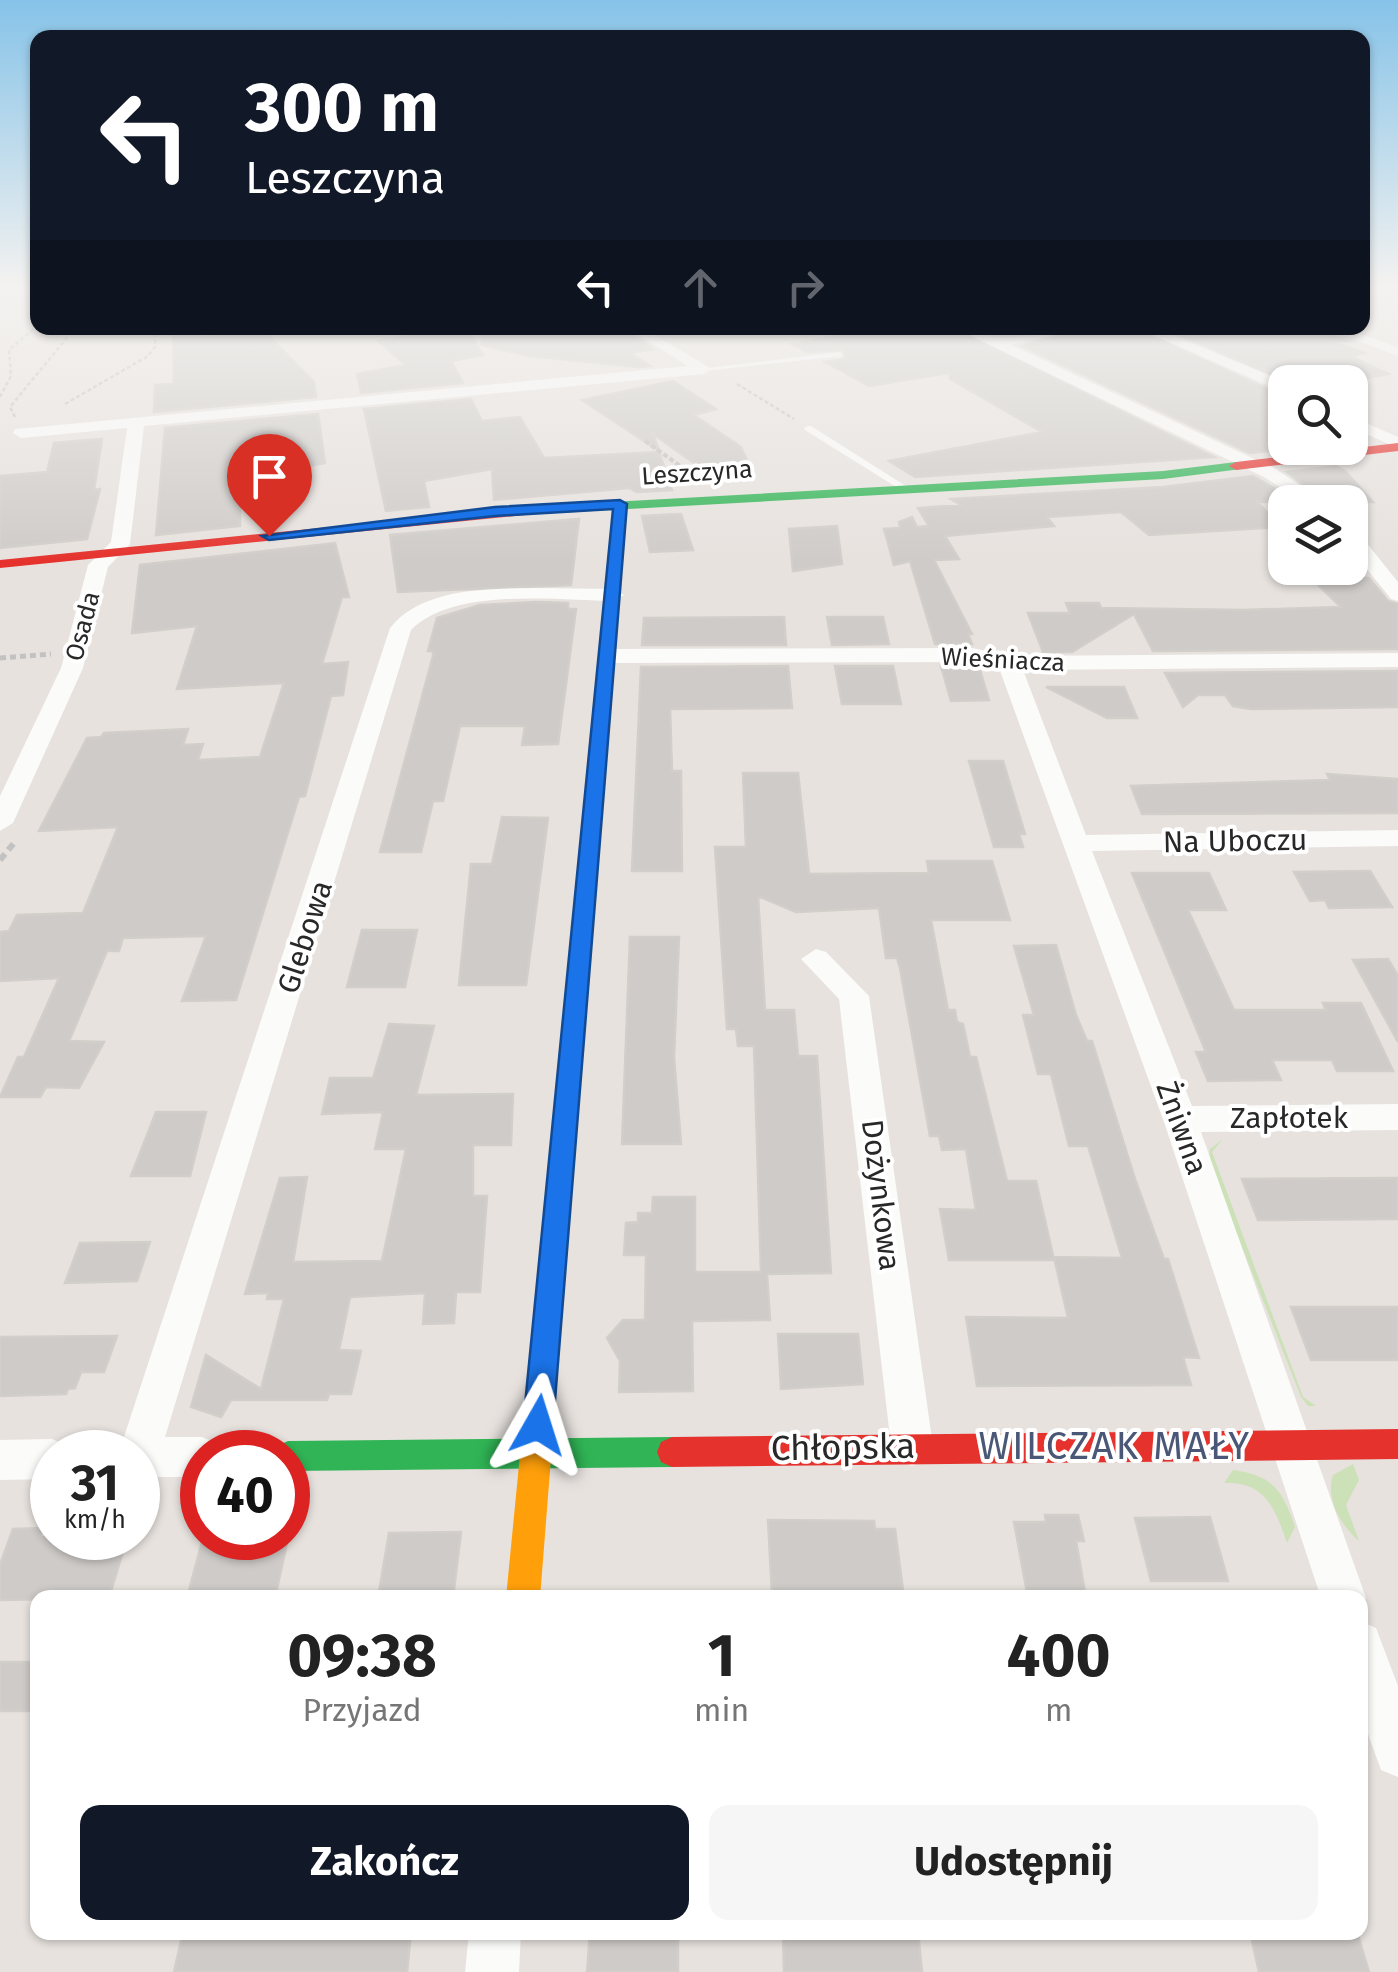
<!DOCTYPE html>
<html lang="pl">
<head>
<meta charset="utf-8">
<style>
  :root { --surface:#fff; --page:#f6f6f6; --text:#222; --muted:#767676; --accent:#111827 }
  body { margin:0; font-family:"Fira Sans",sans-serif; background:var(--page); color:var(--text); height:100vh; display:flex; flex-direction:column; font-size:38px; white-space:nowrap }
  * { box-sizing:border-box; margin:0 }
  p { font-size:32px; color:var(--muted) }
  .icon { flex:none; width:55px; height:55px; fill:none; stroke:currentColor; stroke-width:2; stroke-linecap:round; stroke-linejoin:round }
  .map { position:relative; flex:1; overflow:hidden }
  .drawer { position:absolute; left:30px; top:1590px; width:1338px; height:350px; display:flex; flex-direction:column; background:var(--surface); border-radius:20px; box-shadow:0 2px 8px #0004 }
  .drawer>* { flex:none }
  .top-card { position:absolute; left:30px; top:30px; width:1340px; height:305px; border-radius:20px; box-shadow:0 2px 8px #0004; background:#111827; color:#fff; overflow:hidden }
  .fabs { position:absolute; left:1268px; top:365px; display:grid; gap:20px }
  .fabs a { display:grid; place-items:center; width:100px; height:100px; border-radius:20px; background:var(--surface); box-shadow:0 2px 8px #0004; font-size:50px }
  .speed { position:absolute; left:30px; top:1430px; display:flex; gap:20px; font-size:50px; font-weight:700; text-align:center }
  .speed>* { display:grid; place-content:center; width:130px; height:130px; border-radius:50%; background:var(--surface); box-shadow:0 2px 8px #0004; line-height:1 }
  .speed small { font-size:25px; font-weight:400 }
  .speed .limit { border:15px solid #d22; background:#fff; color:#111 }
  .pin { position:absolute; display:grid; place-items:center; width:85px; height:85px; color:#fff; margin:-102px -42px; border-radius:50% 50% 50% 0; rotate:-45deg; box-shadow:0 0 10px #0007 }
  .pin .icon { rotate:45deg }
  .me { position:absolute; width:110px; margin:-55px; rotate:6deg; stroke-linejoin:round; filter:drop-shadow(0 0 8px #0008) }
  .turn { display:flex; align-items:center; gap:35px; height:210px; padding:0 50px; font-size:45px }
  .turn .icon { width:130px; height:130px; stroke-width:2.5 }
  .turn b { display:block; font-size:70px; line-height:85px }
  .lanes { display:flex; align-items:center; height:95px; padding:0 50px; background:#0003; justify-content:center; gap:50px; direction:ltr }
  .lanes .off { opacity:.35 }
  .eta { display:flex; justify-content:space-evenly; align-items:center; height:170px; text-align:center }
  .eta b { font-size:60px; font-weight:700; line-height:70px }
  .button { display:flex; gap:20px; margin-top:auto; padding:20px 50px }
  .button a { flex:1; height:115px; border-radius:20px; background:var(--accent); color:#fff; font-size:40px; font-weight:700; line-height:115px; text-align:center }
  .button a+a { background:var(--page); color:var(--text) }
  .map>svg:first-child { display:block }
  .green { fill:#cde1b8 }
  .building { fill:#cecbc8; stroke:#d2ceca; stroke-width:2.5 }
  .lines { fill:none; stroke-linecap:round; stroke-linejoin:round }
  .path-far3 { stroke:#c3c2c2; stroke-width:2.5; stroke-dasharray:4 2.5; stroke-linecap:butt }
  .path-far2 { stroke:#c3c2c2; stroke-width:4; stroke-dasharray:5 2.5; stroke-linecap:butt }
  .path-far1 { stroke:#c3c2c2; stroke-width:5; stroke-dasharray:6 4; stroke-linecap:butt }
  .path { stroke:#c3c2c2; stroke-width:6; stroke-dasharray:8 5; stroke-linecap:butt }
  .lane { fill:#fbfbfa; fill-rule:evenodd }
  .street { fill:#fbfbfa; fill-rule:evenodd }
  .fast { fill:#30b455; fill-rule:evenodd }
  .slow { fill:#ff9f0a; fill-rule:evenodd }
  .jam { fill:#e5322d; fill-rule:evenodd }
  .rail-casing { stroke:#dddcdd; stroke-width:5 }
  .rail { stroke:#fff; stroke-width:4; stroke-dasharray:11; stroke-linecap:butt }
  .route { fill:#1a73e8; stroke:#114b97; stroke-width:2.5 }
  .labels { text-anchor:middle; stroke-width:8; stroke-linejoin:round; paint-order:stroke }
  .far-street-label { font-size:25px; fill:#282828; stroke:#fff }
  .street-label { font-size:30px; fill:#282828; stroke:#fff }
  .near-street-label { font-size:35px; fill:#282828; stroke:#fff }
  .near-neighbourhood-label { font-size:38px; letter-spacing:2.5px; fill:#4a5777; stroke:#fff }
</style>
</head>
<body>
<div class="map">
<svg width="1398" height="1972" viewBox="0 0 1398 1972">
  <rect width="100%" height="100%" fill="#e7e2de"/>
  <path class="green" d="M1223 1139 1212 1152 1303 1397 1316 1406H1308L1301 1397 1209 1163 1210 1149Z
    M1353 1464 1359 1480 1346 1505 1359 1541C1341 1525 1325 1500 1333 1475Z
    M1233 1470C1272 1475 1283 1490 1295 1527L1287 1543C1275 1508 1265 1481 1224 1483Z"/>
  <path class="building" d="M173 328H200L201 337 262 329 314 382 316 397 154 412 155 385 174 384Z
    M452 328H467L483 355 451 361 463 383 361 393 357 374 406 365 378 341Z
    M483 328H624L653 349 630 353 650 366 638 367 530 356 481 345Z
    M878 328H952L1214 457 915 477 889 461 1042 432 950 379 949 373 869 386 825 362 846 359 843 350 807 352 792 344Z
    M1089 328H1134L1285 397V448H1295L1250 453 1022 346Z
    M1164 328H1320L1347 341 1337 343 1364 353 1351 356 1388 374 1346 382H1289Z
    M673 381 716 409 694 415 741 447 752 472 718 480 653 434 659 451 582 400Z
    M471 399 482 421 520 417 544 458 659 452 672 490 637 492 629 488 494 500 492 469 424 481 429 507 386 511 364 409Z
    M318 414 325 463 253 477 254 488 240 489V526L156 535 165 428Z
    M102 439 94 490 100 489 87 539 0 548V476L47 472 54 443Z
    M1336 466 1345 471 1373 502H1327L1287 472Z
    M1253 476 1297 502H1257L1282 527 1149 535 1121 512 1047 517 1054 526 945 536 959 559 934 560 972 634H968L972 644H935L910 561 894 565 884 529 900 528 899 522 912 517 917 527 929 526 918 508 961 505 951 499 1163 487Z
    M681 514 693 550 650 552 642 516Z
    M579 519 571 585 398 592 390 535Z
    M837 526 842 564 793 571 789 529Z
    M335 543 349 597H342L322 664 348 662 343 695 331 696 305 796 299 797 236 1000 182 1001 206 936 123 938 119 951H107L69 1041 104 1042 79 1088 46 1087 40 1097H0L18 1057H24L59 978 0 981V932L9 931 17 915 83 913 118 827 39 831 87 738 101 737 104 733 188 729 183 745 203 744 198 760 260 757 284 683 177 689 197 626 132 633 140 565Z
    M1369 578 1388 601 1398 604V649L1153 651 1134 614 1072 652H1043L1028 613H1070L1066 603H1099L1101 608 1243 610 1341 607 1312 579Z
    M536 602 568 603V609H576L558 744 522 745 525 726H460L443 801H433L421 852H380L433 656V651H428L437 618 480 605Z
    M784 617 786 645H642L644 618Z
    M827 617H883L889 644 832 645Z
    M788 666 792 708 670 709 672 771H681L682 871H632L641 667Z
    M835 666H893L901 704H842Z
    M941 666 979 667 989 700 951 701Z
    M1398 671V707L1251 709 1233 706 1225 695H1198L1183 707 1165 673Z
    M1046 687H1124L1137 718H1107Z
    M969 761H1003L1025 834H1019L1023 847H994Z
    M743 773H798L809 874 929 873 927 861H992L1010 920H931L948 1010H955L957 1022 963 1024 970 1057H976L1007 1181H1036L1054 1260H949L940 1209 976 1210 966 1149 942 1150 939 1136H930L900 968 897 958H886L879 908 796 912 758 896 765 1010H794L798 1056H817L831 1273 767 1274 770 1320 692 1321 693 1391 619 1392 620 1361 607 1338 623 1320H645L646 1255H624L626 1223 638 1222V1213H652L653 1197H695V1272H761L754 1046H738L736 1029H727L715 847H746Z
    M1327 774 1398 779V813L1142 814 1131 786 1330 780Z
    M502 817 548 818 526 985H459L471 864H492Z
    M1370 871 1392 907 1329 908 1325 900 1310 901 1294 872Z
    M1132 873H1209L1226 910H1188L1234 1010H1326L1323 1003H1361L1393 1071H1337L1332 1060H1272L1281 1080 1208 1081 1196 1052H1206Z
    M362 930H417L405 987H347Z
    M630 937H679L674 1057 681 1144H622Z
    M1056 945 1076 1015 1087 1041H1092L1135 1179 1164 1259H1168L1199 1358 1183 1357 1191 1385 977 1386 966 1317 1068 1318 1054 1257 1122 1258 1088 1146H1069L1051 1074H1038L1023 1015H1034L1014 946Z
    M1388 959 1398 976V1042L1353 960Z
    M389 1024 434 1026 416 1095 513 1094 511 1145H473V1196H487L480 1292H456L454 1323 423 1324 425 1293 350 1297 339 1350 361 1351 351 1394H329L327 1400H231L221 1417 191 1407 206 1355 261 1389 284 1299H267L268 1293 245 1294 280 1178 307 1177 293 1262 382 1261 406 1149H375L383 1112 322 1114 330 1078H373Z
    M156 1112H206L190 1176H131Z
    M1398 1178V1219L1258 1220 1242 1179Z
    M150 1242 137 1281 65 1283 80 1243Z
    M1291 1307H1398V1360H1311Z
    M778 1334H858L863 1384 781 1389Z
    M117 1336 104 1372H81L75 1388 68 1389 66 1394 0 1396V1337Z
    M1045 1515H1078L1084 1541H1076L1086 1598H1028L1014 1522H1046Z
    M1210 1517 1228 1581H1151L1135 1518Z
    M768 1520 874 1521 875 1529H895L904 1598H795V1593H772Z
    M43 1528 40 1537 127 1538 109 1598 0 1600V1565L13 1529Z
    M461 1532 453 1598H378L389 1533Z
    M203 1538H288L275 1598H187Z
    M0 1662H38V1711H0Z
    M183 1932H411L407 1972H174Z
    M590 1932H678V1972H587Z
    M783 1932H918L922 1972H784Z
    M1250 1932H1357L1369 1972H1259Z"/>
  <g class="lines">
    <path class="path-far3" d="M737 384 794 419
      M0 397 11 376 9 350 38 325
      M65 404 148 356 155 347V328
      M15 417 10 407 75 328"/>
    <path class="path-far2" d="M645 441 693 475"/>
    <path class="path-far1" d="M0 658 51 654"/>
    <path class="path" d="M0 860 14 843"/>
    <path class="lane" d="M840 352 843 356 704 371 700 369Z
      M808 426H811L909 488 901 490 805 430 804 428Z"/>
    <path class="street" d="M627 328H643L712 369 704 374 144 426 130 544 108 567 83 668 13 823 0 831V796L61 668 88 565 111 542 127 428 21 438 13 433 15 429 688 366Z
      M955 328C972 327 986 339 1002 338 1030 337 1056 328 1085 328L1011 345 1276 469 1324 502H1303L1264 477Z
      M1137 328H1155L1285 382V393Z
      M1324 328H1343L1398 347V356Z
      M1350 416 1398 437V448L1350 427Z
      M1350 529 1357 531 1398 582V601L1391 599 1350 548Z
      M532 588 614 589 624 595 614 601C557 600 454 587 411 630L165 1437H202L217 1443 221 1452H202V1477H138V1452H119L390 628C422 588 485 589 532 588Z
      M972 648 1009 656 1398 653V667L1023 670 1086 835 1398 830V846L1092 851 1192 1106 1398 1104V1130L1201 1132 1366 1598 1360 1613V1598H1321L1165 1125 999 668 972 662 608 663 597 656 608 649Z
      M816 949 826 952 869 996 933 1446 927 1460 912 1466 897 1460 891 1446 839 999 801 959Z
      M52 1439 67 1445 70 1452H52V1479L0 1480V1440Z
      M1360 1621 1376 1628 1398 1686V1777L1381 1770 1360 1712Z
      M469 1932H521L519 1972H465Z"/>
    <path class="fast" d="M1236 462 1243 466 1241 469 1163 479 539 514 532 510 539 506 1163 471Z
      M672 1437 683 1442 687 1452 683 1462 672 1467 288 1471V1452H274L277 1446 288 1441Z"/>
    <path class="slow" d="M598 743 607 748 540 1598H506L589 748Z"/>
    <path class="jam" d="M1398 443V451L1236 470 1229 466 1236 462Z
      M620 500 627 504 607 748 598 753 589 748 613 504Z
      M539 506 546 510 544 513 0 568V560Z
      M1398 1429V1459L672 1467 661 1462 657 1452 661 1442 672 1437Z"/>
    <defs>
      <path id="rail" d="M0 295 12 286"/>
    </defs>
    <use href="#rail" class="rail-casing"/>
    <use href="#rail" class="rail"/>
  </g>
  <linearGradient id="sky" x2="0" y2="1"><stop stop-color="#86c3e8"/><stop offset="0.51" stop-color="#f4f2f0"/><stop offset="1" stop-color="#f4f2f0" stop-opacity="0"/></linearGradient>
  <rect width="1398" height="562" fill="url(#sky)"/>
  <path class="route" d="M620 500 627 504 553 1425 549 1435 538 1439 527 1435 523 1425 613 509 495 516 269 540 262 536 495 507Z"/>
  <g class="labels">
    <g class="far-street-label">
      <text transform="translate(697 472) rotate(-4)" y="9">Leszczyna</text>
      <text transform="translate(82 626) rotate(-75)" y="9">Osada</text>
      <text transform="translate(1003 659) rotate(3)" y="9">Wieśniacza</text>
    </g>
    <g class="street-label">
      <text transform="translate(1235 841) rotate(-1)" y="10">Na Uboczu</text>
      <text transform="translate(305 937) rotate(-72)" y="10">Glebowa</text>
      <text x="1289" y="1128">Zapłotek</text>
      <text transform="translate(1182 1128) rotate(70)" y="10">Żniwna</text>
      <text transform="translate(881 1195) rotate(83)" y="10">Dożynkowa</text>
    </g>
    <g class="near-street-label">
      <text transform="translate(843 1447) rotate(-1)" y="12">Chłopska</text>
    </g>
    <g class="near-neighbourhood-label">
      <text x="1115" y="1459">WILCZAK MAŁY</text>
    </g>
  </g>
</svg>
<div class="fabs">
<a><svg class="icon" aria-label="search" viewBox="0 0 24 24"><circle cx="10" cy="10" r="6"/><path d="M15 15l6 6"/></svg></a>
<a><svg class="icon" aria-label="layers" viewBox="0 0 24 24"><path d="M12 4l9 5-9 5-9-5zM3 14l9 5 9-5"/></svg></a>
</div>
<div class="speed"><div>31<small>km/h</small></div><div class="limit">40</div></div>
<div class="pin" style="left:269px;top:536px;background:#d93025"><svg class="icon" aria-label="arrive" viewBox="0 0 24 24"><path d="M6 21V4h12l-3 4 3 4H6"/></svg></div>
<svg class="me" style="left:538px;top:1425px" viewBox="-20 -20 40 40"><path d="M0-17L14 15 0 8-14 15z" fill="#1a73e8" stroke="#fff" stroke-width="4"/></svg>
<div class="top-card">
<div class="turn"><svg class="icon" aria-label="left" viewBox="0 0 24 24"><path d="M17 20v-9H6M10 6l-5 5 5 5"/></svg><div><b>300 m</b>Leszczyna</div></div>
<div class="lanes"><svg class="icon" aria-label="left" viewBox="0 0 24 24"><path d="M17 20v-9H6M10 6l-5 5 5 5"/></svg><svg class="icon off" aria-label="ahead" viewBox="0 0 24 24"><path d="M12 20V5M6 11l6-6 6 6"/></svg><svg class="icon off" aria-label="right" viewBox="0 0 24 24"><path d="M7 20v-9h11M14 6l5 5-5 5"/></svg></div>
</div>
<section class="drawer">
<div class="eta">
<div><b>09:38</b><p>Przyjazd</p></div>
<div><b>1</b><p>min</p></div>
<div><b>400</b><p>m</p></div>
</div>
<div class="button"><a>Zakończ</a><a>Udostępnij</a></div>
</section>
</div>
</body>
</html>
